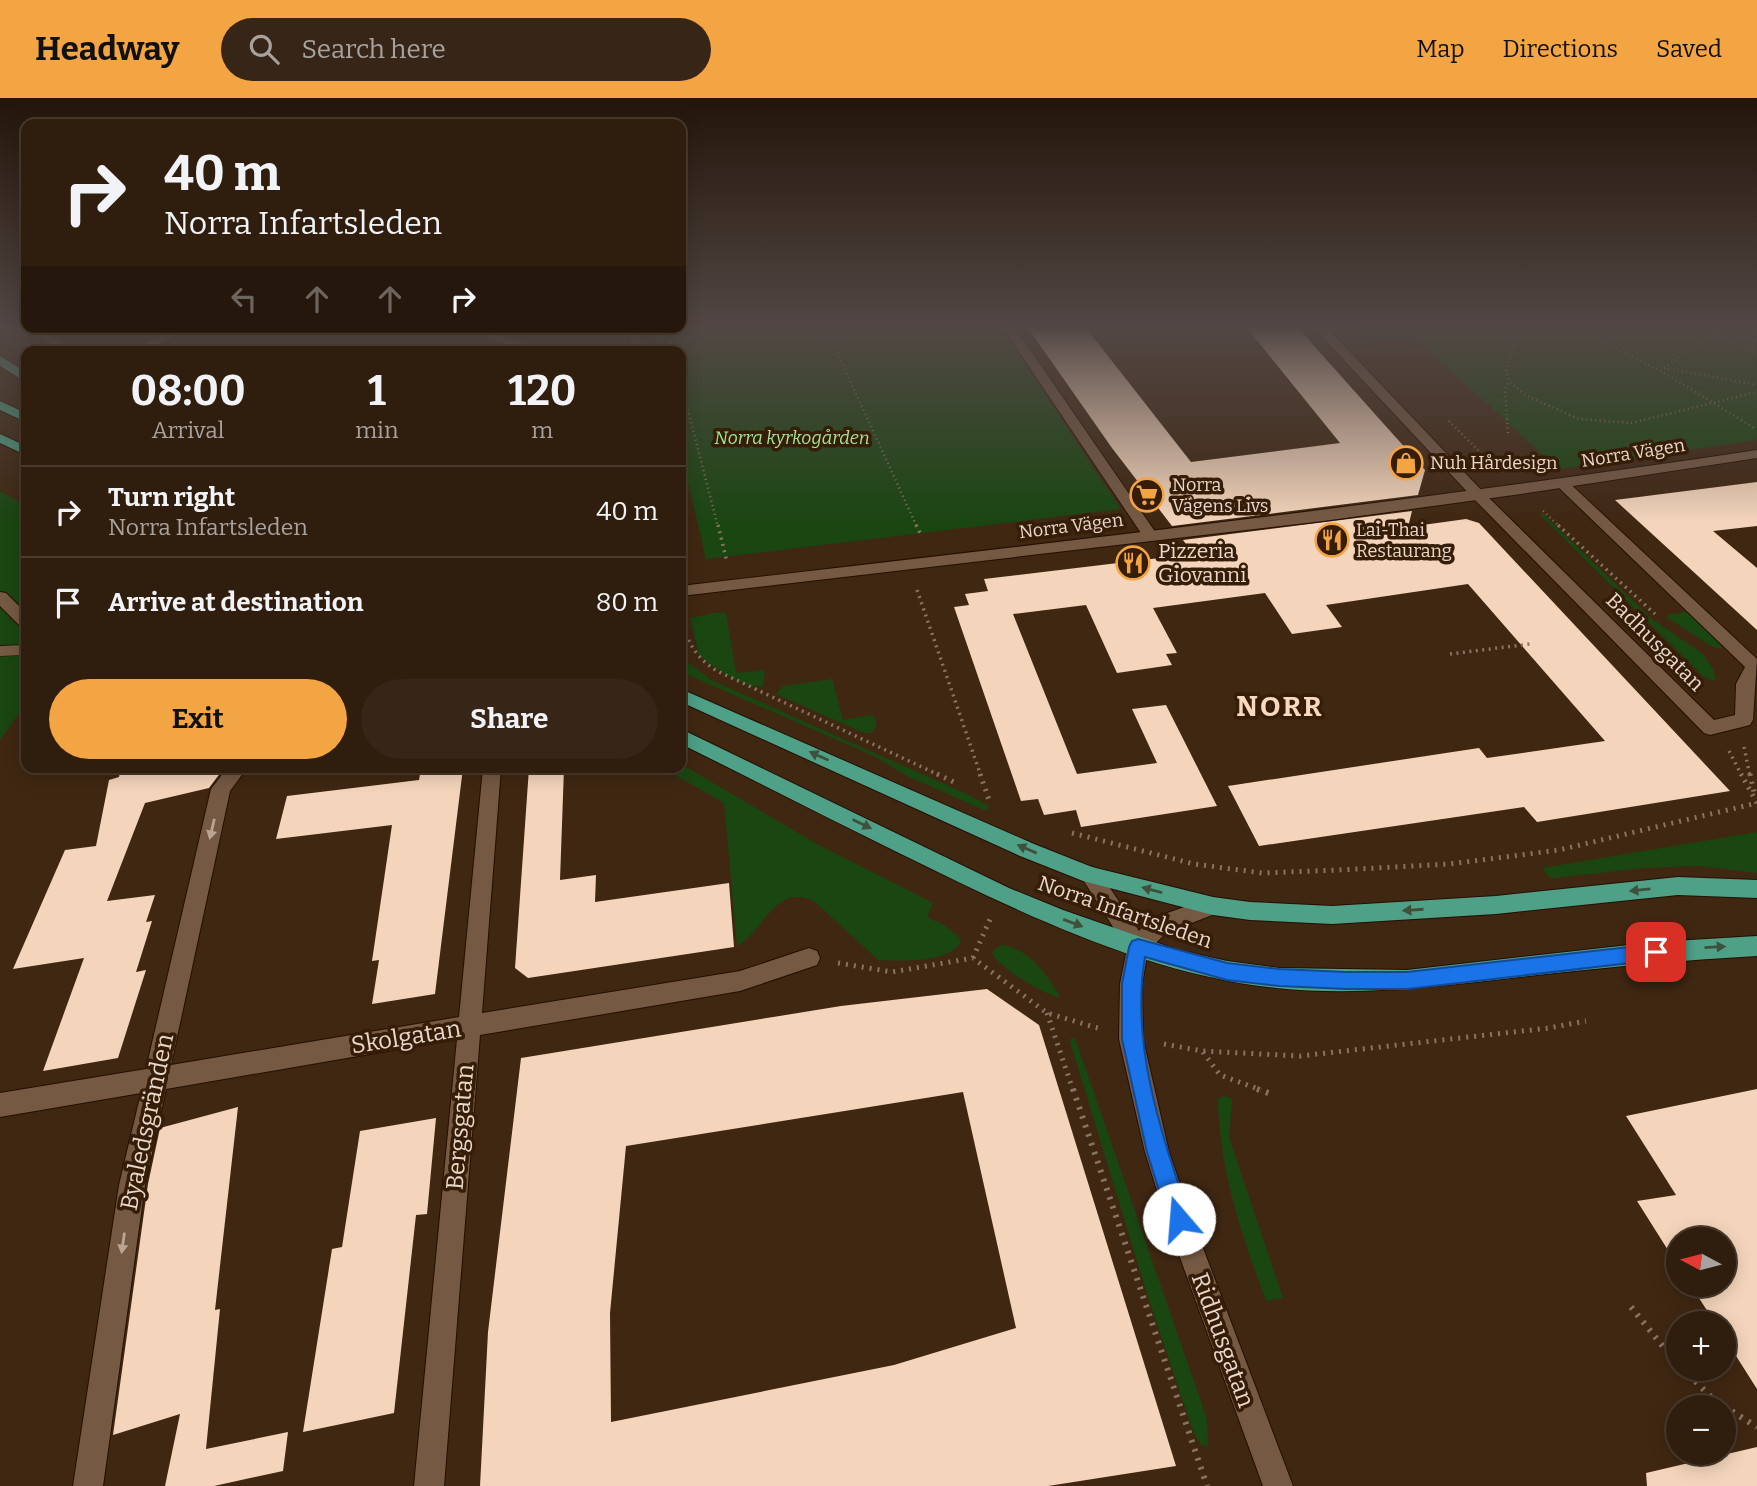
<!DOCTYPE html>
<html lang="en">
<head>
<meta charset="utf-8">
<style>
  :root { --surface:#2f1d0e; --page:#372617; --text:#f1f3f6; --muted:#a7a29e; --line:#4a3b2e; --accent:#f3a443 }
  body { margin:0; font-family:Bitter,serif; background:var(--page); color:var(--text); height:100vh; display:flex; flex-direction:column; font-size:26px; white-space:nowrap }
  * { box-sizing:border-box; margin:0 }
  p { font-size:23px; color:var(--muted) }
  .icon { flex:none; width:38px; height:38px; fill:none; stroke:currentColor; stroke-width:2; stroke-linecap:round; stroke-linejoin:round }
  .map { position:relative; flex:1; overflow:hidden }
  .drawer { position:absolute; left:21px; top:248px; width:665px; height:427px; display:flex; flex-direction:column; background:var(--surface); border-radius:14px; box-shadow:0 4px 18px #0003,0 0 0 2px var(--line) }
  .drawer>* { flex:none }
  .top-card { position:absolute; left:21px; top:21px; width:665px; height:214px; border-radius:14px; box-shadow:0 4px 18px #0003,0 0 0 2px var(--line); background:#2f1d0e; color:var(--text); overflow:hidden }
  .needle { width:46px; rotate:277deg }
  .buttons { position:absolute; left:1666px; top:1129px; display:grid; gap:14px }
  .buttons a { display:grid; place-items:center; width:70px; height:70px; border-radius:50%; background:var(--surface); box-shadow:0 4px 18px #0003,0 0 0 2px var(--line); font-size:35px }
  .pin { position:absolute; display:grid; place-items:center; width:60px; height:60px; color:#fff; margin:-30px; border-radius:14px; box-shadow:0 4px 10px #0006 }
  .me { position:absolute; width:77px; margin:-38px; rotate:342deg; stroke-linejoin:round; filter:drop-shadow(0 0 5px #0008) }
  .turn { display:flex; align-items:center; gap:24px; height:147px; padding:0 28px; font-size:32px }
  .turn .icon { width:91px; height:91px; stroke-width:2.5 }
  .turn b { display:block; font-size:49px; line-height:60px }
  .lanes { display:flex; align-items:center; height:66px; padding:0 28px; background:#0003; justify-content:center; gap:35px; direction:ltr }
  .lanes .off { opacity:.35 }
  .eta { display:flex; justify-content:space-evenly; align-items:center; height:119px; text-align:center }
  .eta b { font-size:42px; font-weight:700; line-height:49px }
  .primary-button { display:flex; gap:14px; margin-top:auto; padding:14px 28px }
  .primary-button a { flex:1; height:80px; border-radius:42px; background:var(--accent); color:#111; font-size:28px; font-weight:700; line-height:80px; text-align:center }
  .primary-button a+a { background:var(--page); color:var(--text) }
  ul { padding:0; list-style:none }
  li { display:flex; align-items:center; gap:21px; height:91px; padding:0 28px; border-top:2px solid var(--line) }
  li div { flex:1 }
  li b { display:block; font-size:26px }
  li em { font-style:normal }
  header { display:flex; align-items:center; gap:42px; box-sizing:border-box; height:98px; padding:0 35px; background:var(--accent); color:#111 }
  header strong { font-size:33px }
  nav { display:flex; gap:38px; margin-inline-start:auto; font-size:24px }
  .search { width:490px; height:63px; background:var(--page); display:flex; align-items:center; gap:18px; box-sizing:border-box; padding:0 24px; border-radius:38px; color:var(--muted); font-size:26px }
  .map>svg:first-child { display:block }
  .green { fill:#1a4612 }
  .building { fill:#f4d5bb; fill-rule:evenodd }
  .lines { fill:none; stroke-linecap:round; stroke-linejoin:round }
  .service-casing { stroke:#250f00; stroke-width:1 }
  .minor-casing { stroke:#250f00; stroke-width:2 }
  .tertiary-casing { stroke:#250f00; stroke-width:2 }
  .trunk-casing { stroke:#250f00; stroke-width:2 }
  .path-far3 { stroke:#897463; stroke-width:2.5; stroke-dasharray:1 3.5; stroke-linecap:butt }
  .path-far2 { stroke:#897463; stroke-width:3.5; stroke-dasharray:2 4.5; stroke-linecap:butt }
  .path-far1 { stroke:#897463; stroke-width:5; stroke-dasharray:2 6; stroke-linecap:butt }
  .path { stroke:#897463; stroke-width:6; stroke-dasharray:2.5 7; stroke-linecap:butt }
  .service { fill:#755943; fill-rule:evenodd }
  .minor { fill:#755943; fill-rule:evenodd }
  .tertiary { fill:#755943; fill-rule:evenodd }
  .trunk { fill:#4ea087; fill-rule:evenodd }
  .oneway { fill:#3f513b }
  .oneway2 { fill:#baa595 }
  .route { fill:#1a73e8; stroke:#114b97; stroke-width:2 }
  .labels { text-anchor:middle; stroke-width:7; stroke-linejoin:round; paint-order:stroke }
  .far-park-label { font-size:18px; font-style:italic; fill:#9fe892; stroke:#351d08 }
  .far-street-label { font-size:18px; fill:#e8d7cb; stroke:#351d08 }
  .far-poi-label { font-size:18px; fill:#e8d7cb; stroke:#351d08; text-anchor:start }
  .poi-label { font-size:21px; fill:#e8d7cb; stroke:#351d08; text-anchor:start }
  .street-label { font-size:21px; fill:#e8d7cb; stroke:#351d08 }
  .near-street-label { font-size:24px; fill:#e8d7cb; stroke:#351d08 }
  .district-label { font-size:28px; font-weight:bold; letter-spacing:2px; fill:#f9d8c0; stroke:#351d08 }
</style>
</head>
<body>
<header>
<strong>Headway</strong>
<div class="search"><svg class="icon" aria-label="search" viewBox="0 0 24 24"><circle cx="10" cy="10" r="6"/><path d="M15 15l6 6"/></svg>Search here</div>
<nav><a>Map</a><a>Directions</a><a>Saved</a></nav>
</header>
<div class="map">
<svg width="1757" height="1388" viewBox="0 0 1757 1388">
  <rect width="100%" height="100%" fill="#3f2712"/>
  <path class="green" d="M651 230H1001L1121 411 706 461 681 355V254H656Z
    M1359 230H1757V342L1558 371 1416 240 1372 243Z
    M0 393 26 408V606L0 642Z
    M1543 416 1652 521 1703 556 1713 571 1716 583 1704 579 1540 417Z
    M1685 514 1692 517 1724 551 1711 548 1668 520V517Z
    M714 515H726L736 575 765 572 763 588C746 592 713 568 699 558L690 520Z
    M681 553 688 564 711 582 969 697 989 708 986 713 907 678 876 659 681 574Z
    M832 581 843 622 872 617 876 622V629L871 635H864L776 596 783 588Z
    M681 666 817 746 933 805 927 819 944 827 961 841 960 846C945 865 901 863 878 862L814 803C775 785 765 832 737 848L724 705 663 670H681Z
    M1757 734V775L1698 768 1645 770 1554 780 1549 779 1542 770Z
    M1000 847C1029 849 1047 877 1061 900 1046 898 995 868 992 854Z
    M1075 940 1207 1321 1208 1348 1201 1347 1194 1336 1148 1199 1071 947 1070 941Z
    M1224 998 1231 1000 1232 1004 1229 1039 1283 1200 1266 1203C1242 1137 1219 1072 1218 1001Z"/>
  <path class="building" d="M1028 230H1086L1191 364 1340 345 1247 230H1298L1425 372 1418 397 1172 428 1112 350Z
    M1757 384V428L1713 433 1757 470V532L1615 402Z
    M1412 413 1408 429 1466 421 1479 425 1730 693 1537 724 1524 709 1259 748 1228 688 1479 650 1487 660 1605 643 1468 486 1326 507 1342 529 1292 536 1265 495 1153 510 1177 555 1166 556 1172 567 1117 575 1086 507 1013 516 1077 676 1157 665 1132 611 1166 607 1217 708 1081 729 1076 712 1044 717 1038 701 1021 703 954 509 969 507 965 496 988 493 984 481 1193 456 1183 442Z
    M121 670H224L209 690 145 705 107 803 155 797 146 824 152 823 136 874 146 872 118 960 43 973 84 860 13 871 65 752 96 748 109 682 119 679Z
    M421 670H463L435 896 372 906 379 862 372 863 392 727 276 741 287 698 419 682Z
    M529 670H564L560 782 596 777 595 804 729 785 734 849 528 880 515 870Z
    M987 891 1039 927 1176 1368 1048 1388H480L488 1234 521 960 841 908ZM963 994 1016 1230 894 1267 611 1324 610 1215 626 1048Z
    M1757 991V1291L1724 1239V1225H1715L1690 1186H1724V1141H1678V1168L1637 1103 1676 1097 1626 1018Z
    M238 1009 215 1212 220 1211 206 1351 288 1334 283 1373 214 1388H165L180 1316 113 1337 148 1086 160 1030Z
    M436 1020 427 1116 416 1117 394 1315 303 1334 332 1151 342 1149 360 1033Z
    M1757 1349V1388H1647L1646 1375Z"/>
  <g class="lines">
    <defs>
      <path id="service" d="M26 547V557L0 558V548Z"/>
      <path id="minor" d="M176 230H193L143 254H126Z
        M462 230H481L546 254H527Z
        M628 230H640L641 252 603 254 631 246Z
        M1003 230H1015L1158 438 1155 441H1145Z
        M1314 230H1327L1484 395 1714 622 1735 617 1736 586 1745 569 1553 384 1555 381H1565L1757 561 1753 622 1750 627 1710 637 1704 635 1474 401Z
        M0 494 6 495 26 515V530L20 528 0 508Z
        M227 670H247L230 693 171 967 459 919 483 670H501L482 915 740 873 809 850 817 853 820 860 817 867 740 893 480 937 444 1388H414L457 941 166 991 145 1087 103 1388H73L119 1087 141 995 0 1019V995L146 971 211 691Z"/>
      <path id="tertiary" d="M24 230H39L76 254H61Z
        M1757 352V360L1521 396 1323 423 681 498V488C1040 446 1399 406 1757 352Z
        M1090 768 1097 771 1139 833 1150 821 1213 799 1220 802 1224 808 1220 814 1166 835 1148 853 1142 886 1143 941 1169 1054 1192 1121 1293 1388H1263L1166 1121 1145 1054 1119 941 1120 886 1127 851 1080 777 1083 771Z"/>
      <path id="trunk" d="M0 258 26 274V284L0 268Z
        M0 303 26 315V324L0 312Z
        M0 336 26 348V357L0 345Z
        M681 591 1034 746 1092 769 1213 799 1250 804 1332 808 1496 798 1678 779 1757 782V800L1678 797 1496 816 1332 826 1250 822 1213 817 1083 783 1020 758 681 604Z
        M681 631 1009 790 1063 812 1178 852 1227 863 1279 870 1407 872 1656 844 1757 838V858C1683 862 1610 869 1537 877 1451 887 1363 899 1276 890 1144 876 1017 813 899 755 826 719 754 682 681 646Z"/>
    </defs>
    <use href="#service" class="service-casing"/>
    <use href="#minor" class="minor-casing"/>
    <use href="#tertiary" class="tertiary-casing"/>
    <use href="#trunk" class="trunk-casing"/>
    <path class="path-far3" d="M826 230 917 429
      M1522 230 1506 270 1509 283 1525 297 1579 321 1632 325 1757 294
      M1576 230 1661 273 1756 331
      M1695 230 1757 256
      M1741 230 1757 238
      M671 245 673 254
      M662 246 671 245 667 230
      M1752 252 1751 244 1757 242
      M1664 270 1757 287
      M1664 270 1710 238
      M681 285 718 429
      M1449 323 1495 369
      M1508 335 1505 292 1509 283
      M1543 413 1560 429"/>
    <path class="path-far2" d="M718 427 727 464
      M916 427 920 435
      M1558 427 1655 516
      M917 492 981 678
      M681 517C686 543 695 559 717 573L941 678
      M1450 556 1530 546
      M1744 649 1750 678
      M1729 653 1742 678"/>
    <path class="path-far1" d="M937 676 956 685
      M980 676 989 702
      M1750 676 1755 699
      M1072 735 1194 766 1262 775 1339 772 1450 766 1559 752 1757 705 1741 676
      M973 860 991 819
      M838 865 892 874 973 860 1047 915 1101 931
      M1047 915 1073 992
      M1164 946 1202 953 1300 958 1549 930 1586 923
      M1203 954 1220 977 1261 992"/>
    <path class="path" d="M1073 991 1207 1388
      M1257 991 1274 997
      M1631 1209 1678 1267
      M1682 1270 1714 1302 1757 1329"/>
    <use href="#service" class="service"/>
    <use href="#minor" class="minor"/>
    <use href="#tertiary" class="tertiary"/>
    <use href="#trunk" class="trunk"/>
  </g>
  <defs><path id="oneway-solid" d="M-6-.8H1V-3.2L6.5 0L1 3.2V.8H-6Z" transform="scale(1.75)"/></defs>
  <g class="oneway">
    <use href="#oneway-solid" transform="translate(819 658) rotate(-156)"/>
    <use href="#oneway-solid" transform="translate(862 726) rotate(26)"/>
    <use href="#oneway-solid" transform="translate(1027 751) rotate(-157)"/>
    <use href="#oneway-solid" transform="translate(1152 792) rotate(-165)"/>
    <use href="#oneway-solid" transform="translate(1640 792) rotate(174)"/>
    <use href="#oneway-solid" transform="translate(1413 812) rotate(176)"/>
    <use href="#oneway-solid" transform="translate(1073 825) rotate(20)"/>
    <use href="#oneway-solid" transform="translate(1715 849) rotate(-3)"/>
  </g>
  <g class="oneway2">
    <use href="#oneway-solid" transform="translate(212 731) rotate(103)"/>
    <use href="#oneway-solid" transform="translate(123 1145) rotate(98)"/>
  </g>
  <linearGradient id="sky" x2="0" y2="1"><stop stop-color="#23150a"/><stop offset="0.54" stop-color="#524744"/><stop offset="1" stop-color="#524744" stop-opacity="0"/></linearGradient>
  <rect width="1757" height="425" fill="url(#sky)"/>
  <path class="route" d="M1138 841 1227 865 1279 871 1346 874H1407L1656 846 1662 848 1665 854 1662 860 1656 862 1407 891H1346L1279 888 1227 882 1145 859C1130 947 1162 1037 1190 1121L1186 1128 1179 1131 1171 1128 1168 1121 1147 1054 1122 941V886L1129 849 1132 843Z"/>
  <defs>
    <symbol id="shop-ring" viewBox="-11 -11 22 22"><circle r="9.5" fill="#351d08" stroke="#f3a443" stroke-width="1.5"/><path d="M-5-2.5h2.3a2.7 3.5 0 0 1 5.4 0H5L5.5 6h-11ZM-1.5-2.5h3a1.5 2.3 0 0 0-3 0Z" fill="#f3a443"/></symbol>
    <symbol id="supermarket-ring" viewBox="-11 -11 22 22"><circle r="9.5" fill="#351d08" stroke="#f3a443" stroke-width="1.5"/><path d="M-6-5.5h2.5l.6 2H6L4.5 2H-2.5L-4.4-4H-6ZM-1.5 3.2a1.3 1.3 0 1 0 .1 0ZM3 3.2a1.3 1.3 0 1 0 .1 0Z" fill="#f3a443"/></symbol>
    <symbol id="restaurant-ring" viewBox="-11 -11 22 22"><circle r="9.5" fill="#351d08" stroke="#f3a443" stroke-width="1.5"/><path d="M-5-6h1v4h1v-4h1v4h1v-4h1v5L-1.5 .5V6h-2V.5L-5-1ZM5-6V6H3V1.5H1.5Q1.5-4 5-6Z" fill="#f3a443"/></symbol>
  </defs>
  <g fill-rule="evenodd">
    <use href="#shop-ring" x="1387" y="346" width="38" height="38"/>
    <use href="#supermarket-ring" x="1128" y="378" width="38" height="38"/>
    <use href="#restaurant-ring" x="1313" y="423" width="38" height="38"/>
    <use href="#restaurant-ring" x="1114" y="446" width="38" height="38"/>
  </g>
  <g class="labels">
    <g class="far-park-label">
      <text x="792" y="346">Norra kyrkogården</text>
    </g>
    <g class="far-street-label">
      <text transform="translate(1633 355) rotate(-9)" y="6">Norra Vägen</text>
      <text transform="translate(1071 428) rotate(-7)" y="6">Norra Vägen</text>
    </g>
    <g class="far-poi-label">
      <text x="1430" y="371">Nuh Hårdesign</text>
      <text x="1172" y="393">Norra<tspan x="1172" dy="21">Vägens Livs</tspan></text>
      <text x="1356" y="438">Lai-Thai<tspan x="1356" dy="21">Restaurang</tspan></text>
    </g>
    <g class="poi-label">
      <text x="1158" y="460">Pizzeria<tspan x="1158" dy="24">Giovanni</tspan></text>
    </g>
    <g class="street-label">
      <text transform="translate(1655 544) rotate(45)" y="7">Badhusgatan</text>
      <text transform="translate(1125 814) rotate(19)" y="7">Norra Infartsleden</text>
    </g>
    <g class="near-street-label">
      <text transform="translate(406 939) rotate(-9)" y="8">Skolgatan</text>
      <text transform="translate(147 1024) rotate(-78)" y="8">Byaledsgränden</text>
      <text transform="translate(460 1029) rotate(-85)" y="8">Bergsgatan</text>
      <text transform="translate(1223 1242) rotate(70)" y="8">Ridhusgatan</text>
    </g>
    <g class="district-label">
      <text x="1280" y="618">NORR</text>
    </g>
  </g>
</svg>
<div class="buttons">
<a><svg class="needle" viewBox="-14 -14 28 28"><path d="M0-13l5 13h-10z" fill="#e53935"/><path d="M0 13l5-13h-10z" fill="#a7a29e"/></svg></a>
<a>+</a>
<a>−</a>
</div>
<div class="pin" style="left:1656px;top:854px;background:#d93025"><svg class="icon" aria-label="arrive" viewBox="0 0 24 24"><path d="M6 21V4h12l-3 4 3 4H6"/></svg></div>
<svg class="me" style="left:1179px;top:1121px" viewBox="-20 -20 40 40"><circle r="19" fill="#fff"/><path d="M0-13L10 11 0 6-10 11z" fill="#1a73e8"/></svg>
<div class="top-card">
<div class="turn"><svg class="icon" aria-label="right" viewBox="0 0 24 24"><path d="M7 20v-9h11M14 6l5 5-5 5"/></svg><div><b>40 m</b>Norra Infartsleden</div></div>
<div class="lanes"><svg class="icon off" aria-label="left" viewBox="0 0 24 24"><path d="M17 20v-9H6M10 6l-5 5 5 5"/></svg><svg class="icon off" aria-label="ahead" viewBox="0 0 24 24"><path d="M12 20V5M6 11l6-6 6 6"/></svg><svg class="icon off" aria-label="ahead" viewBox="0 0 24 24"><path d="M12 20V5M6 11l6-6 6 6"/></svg><svg class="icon" aria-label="right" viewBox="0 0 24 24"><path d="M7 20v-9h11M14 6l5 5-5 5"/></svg></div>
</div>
<section class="drawer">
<div class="eta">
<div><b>08:00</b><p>Arrival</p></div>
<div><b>1</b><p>min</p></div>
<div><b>120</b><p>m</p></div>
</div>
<ul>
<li><svg class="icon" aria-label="right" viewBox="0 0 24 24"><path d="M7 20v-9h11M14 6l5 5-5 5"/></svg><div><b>Turn right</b><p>Norra Infartsleden</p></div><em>40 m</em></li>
<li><svg class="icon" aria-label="arrive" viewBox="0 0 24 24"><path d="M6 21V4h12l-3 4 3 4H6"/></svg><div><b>Arrive at destination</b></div><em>80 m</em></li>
</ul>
<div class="primary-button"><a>Exit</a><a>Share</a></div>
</section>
</div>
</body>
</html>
